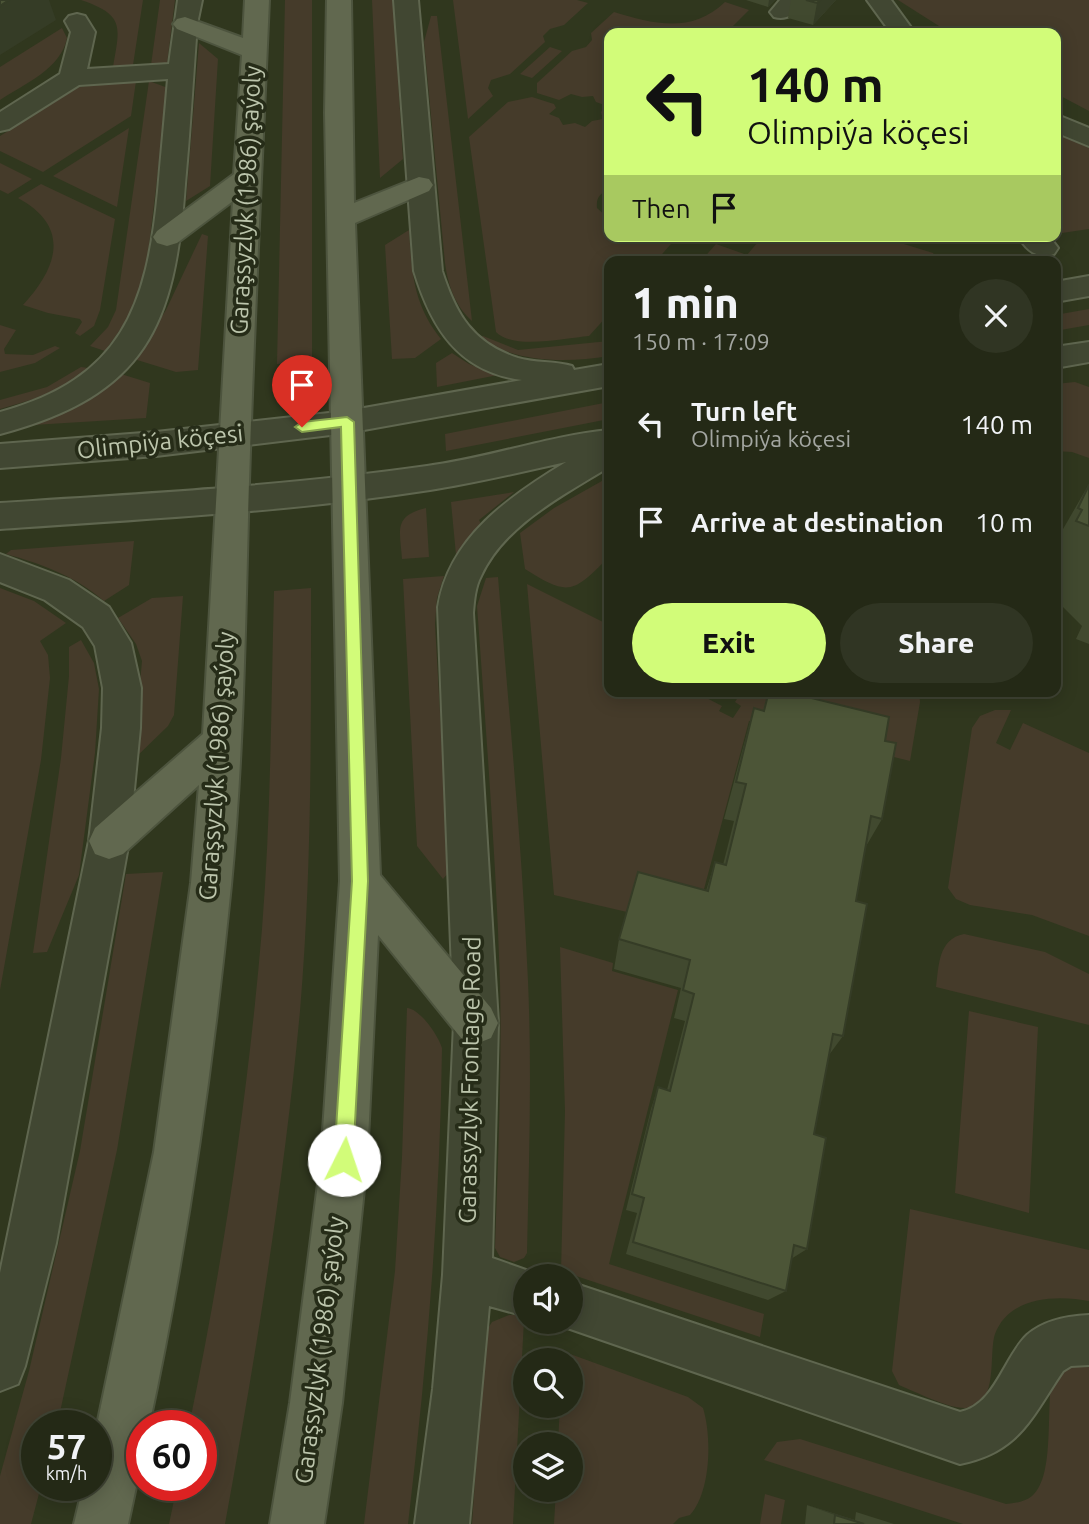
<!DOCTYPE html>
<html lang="en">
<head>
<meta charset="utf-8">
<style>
  :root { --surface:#242916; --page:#303523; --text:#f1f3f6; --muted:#a3a6a1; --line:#414535; --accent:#d2fc79 }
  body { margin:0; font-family:Ubuntu,sans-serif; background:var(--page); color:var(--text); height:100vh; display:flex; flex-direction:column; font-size:26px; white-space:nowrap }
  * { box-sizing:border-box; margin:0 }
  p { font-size:23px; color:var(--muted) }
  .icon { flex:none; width:38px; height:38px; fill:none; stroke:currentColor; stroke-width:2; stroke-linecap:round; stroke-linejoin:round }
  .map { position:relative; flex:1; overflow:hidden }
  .sheet { position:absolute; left:604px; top:256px; width:457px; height:441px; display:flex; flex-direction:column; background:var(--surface); border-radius:14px; box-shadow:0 4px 18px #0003,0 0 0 2px var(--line) }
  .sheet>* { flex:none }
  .banner { position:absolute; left:604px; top:28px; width:457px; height:214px; border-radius:14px; box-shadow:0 4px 18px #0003,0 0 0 2px var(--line); background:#d2fc79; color:#111; overflow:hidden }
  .fabs { position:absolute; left:513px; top:1264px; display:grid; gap:14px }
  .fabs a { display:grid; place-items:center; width:70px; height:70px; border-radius:50%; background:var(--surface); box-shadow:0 4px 18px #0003,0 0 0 2px var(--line); font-size:35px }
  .speed { position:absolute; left:21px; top:1410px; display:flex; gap:14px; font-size:35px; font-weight:700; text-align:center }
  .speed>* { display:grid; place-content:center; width:91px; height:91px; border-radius:50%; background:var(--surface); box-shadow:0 4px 18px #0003,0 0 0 2px var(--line); line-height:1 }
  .speed small { font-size:18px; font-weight:400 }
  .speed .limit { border:10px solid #d22; background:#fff; color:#111 }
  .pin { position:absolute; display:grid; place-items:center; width:60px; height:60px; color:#fff; margin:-72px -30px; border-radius:50% 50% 50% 0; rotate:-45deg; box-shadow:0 0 7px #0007 }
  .pin .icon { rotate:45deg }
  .me { position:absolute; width:77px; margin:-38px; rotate:4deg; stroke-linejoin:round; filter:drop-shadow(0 0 5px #0008) }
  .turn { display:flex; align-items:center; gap:24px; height:147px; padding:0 28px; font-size:32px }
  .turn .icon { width:91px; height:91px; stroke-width:2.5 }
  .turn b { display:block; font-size:49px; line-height:60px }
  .then { display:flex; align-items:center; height:66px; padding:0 28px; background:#0003; gap:14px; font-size:26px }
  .round { display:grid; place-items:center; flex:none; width:74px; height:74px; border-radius:37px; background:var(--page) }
  .overview { display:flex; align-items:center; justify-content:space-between; height:119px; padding:0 28px }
  h1 { font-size:42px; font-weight:800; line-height:52px }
  .primary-button { display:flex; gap:14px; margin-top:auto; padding:14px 28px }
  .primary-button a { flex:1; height:80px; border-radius:42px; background:var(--accent); color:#111; font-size:28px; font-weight:800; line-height:80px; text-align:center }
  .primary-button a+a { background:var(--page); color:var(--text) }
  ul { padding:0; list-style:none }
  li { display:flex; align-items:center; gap:21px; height:98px; padding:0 28px }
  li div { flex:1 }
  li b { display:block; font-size:26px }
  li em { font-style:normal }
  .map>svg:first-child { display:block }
  .green { fill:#453b2a }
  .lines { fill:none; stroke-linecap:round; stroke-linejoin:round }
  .minor-casing { stroke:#5f664f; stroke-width:4 }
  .major-casing { stroke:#4d543e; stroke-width:4 }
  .minor { fill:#414732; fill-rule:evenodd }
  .major { fill:#61684f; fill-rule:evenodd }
  .wall { fill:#41492f }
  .shaded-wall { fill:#353c26 }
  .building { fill:#4c5537; stroke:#353c26; stroke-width:2 }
  .route { fill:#d2fc79; stroke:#88a44f; stroke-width:2 }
  .labels { text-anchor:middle; stroke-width:7; stroke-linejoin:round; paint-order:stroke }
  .street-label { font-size:24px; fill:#bcc5ac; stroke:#262c18 }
</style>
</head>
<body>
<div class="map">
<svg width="1089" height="1524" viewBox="0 0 1089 1524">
  <rect width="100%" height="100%" fill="#30371e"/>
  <path class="green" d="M81 0H143L133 65 113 67C120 26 125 15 81 0Z
    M160 0H175L167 64 151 65Z
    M285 0H312V362L277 364Z
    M372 0H393L403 159 380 178Z
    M453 0H577L588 3 564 25 550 29 543 36 545 42 510 74 491 80 488 88 493 96 468 119Z
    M898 0H1089V111L1055 93V33H950Z
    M725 2 749 10 726 33H609V189C600 194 596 197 597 208L609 219V236H678L656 261H609V314L589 336C566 338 513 350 496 332L469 137 508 102 532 97 554 104 556 108 549 114 559 118 563 125 575 123 585 127 592 121 603 119 601 112 607 106 596 102 593 96 582 97 571 94 559 100 537 93V83L572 51 586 47 592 40 591 33 614 12C653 24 692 34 725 2Z
    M431 16H437L472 321C455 306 448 285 445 263L424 42Z
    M62 28 67 38C61 69 24 84 0 100V67Z
    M199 43 218 59 210 186 186 201Z
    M550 47 562 51 532 78 520 74Z
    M136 81 131 116 43 172 0 151V136L79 87Z
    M149 81 168 88 144 288 135 309 105 351 90 346 108 327 116 310Z
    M129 128 117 207 53 176Z
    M1055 128 1089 145V229L1055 234Z
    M0 163 32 179 8 194 0 190Z
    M41 184 115 219 100 310 94 326 80 336 75 333 82 322 80 319 48 313 23 305C58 267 71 227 18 198Z
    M409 230C412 273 413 304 441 339L415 358 392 359 385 245Z
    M202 234 208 236 198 370 176 372 134 359 166 310Z
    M763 236H784L799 241 802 236H878L933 253 939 261H701L716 244 747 255Z
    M1089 309V325L1055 331V315Z
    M0 325 16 330 4 349 5 354 33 355 55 346 60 348 35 363 0 372Z
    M483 336 518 350 609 341V356C565 363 517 363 479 338Z
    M452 353 469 364 498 375 437 387 436 363Z
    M81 367 88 368C61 391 33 400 0 409V400L47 387Z
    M121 374 150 383 146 418 33 425 79 406Z
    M1075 382 1089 387V458L1072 452 1055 451V384Z
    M609 402V419L446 451 445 434Z
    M609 477V557C573 593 569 597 525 569L520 533 554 508Z
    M514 492 479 520 481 524 456 555 451 502Z
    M426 508 429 557 402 559C400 530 393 516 426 508Z
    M134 541 129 585 104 601C75 576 42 564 6 554L11 550Z
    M444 576 437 598 435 624 449 872 443 879 417 846 403 579Z
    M498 577C509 712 522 846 528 981 532 1072 529 1162 527 1253L524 1258 514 1262 500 1257 495 1248C498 1159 502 1071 500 982 496 857 486 732 477 606L486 578Z
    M527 584 609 625V691H693L722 706 719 711 733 718 741 706 735 702 742 691H919L920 702 910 761 749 721 696 919 627 912 554 895Z
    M0 588 34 601 66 623 40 641 48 655 50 678 41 760 0 990Z
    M311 588C311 729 312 870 300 1011 284 1183 256 1354 225 1524H169L177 1486H201V1426H189C223 1263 248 1095 262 929 271 817 271 704 274 591Z
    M183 596 174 715 168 726 133 760 142 661 136 644 118 618 152 598Z
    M81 640 94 663 99 689 95 753 79 875 47 952 33 953 61 758 69 676V647Z
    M995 710H1011L996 743 1010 750 1023 723 1089 753V936L1032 915 970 905 956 899 948 888 972 728 980 716Z
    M163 872 117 1150 57 1426H37V1486H41L31 1524H0V1476L29 1371 80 1151 126 874Z
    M964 934 1045 952 1089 974V1025L936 987C939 966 938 939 964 934Z
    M560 947 613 963 612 971 678 990 609 1264 764 1314 760 1337 561 1271 565 1111Z
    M407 1008C420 1009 438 1035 442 1048 440 1208 427 1365 408 1524H364L395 1271 402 1157Z
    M969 1011 1038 1027 1029 1213 955 1193Z
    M910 1209 1089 1250V1301C1057 1295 1009 1296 995 1334 988 1355 1000 1405 966 1408 949 1409 916 1392 899 1385L892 1371Z
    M509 1315H520L524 1320 513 1524H472L485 1333 492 1322Z
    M562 1351 688 1397 703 1408C712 1437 711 1492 690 1515L679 1518 673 1524H554L556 1489H570V1444H558L560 1405H570V1360H561Z
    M1089 1358V1524H963L764 1460 777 1442 800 1439 1006 1504C1015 1503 1025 1502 1032 1496 1057 1475 1044 1400 1054 1368Z
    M765 1494 785 1500 781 1524H760Z"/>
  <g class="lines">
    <defs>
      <path id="minor" d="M178 0H202L197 24C193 77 190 131 185 184 175 326 146 395 0 434V412C122 379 147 306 158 191 161 154 165 116 168 79L79 85 9 129 0 131V112L60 74 71 32 65 21 69 16 77 14 85 16 95 32 87 69 169 64Z
        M394 0H418L442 271C456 314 472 343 518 358 535 363 554 361 572 366L574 370 609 364V386L347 433 156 456 0 468V444L156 432 347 411 522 380C458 372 431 327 414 271Z
        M780 0H805C796 12 789 21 774 17L770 12Z
        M867 0H891L915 33H891Z
        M1055 114 1089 128V146L1055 132Z
        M1018 236H1049L1058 248 1054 254C1037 259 1027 251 1018 236Z
        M1089 276V296L1055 302V282Z
        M1089 342V362L1055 368V347Z
        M609 430V467C564 495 504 525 481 576 475 587 474 601 473 613L498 1023 492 1258 543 1276H525V1316L489 1306 469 1524H415L433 1389 443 1275 454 1023 438 607C449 537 510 496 566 462 521 472 476 483 430 490 288 512 144 519 0 529V503C143 494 286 486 427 466 488 458 548 436 609 430Z
        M0 554 69 580 109 607 131 643 141 688 140 728 129 841 56 1243 25 1366 18 1384 0 1391V1273L89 841 102 728 103 688 95 646 83 627 45 600 0 582Z
        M570 1282 960 1412C995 1405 1004 1357 1027 1335 1044 1320 1068 1316 1089 1315V1365L1071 1366 1063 1371C1031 1418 1020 1452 960 1464L553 1323 552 1321H570Z"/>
      <path id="major" d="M245 0H269C262 161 254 320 249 482 245 616 244 751 231 885 213 1067 187 1248 149 1426H142V1459L128 1524H74L83 1486H96V1430L154 1152 191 883 199 785 123 854 109 859 95 854 89 841 95 828 203 734 233 201 177 243 167 246 157 243 153 237 157 231 234 174 242 55 177 29 173 24 177 19 185 17 243 38Z
        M327 0H351L354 203 419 177 429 179 433 185 429 191 355 223 380 875 491 1008 498 1023 491 1038 476 1044 461 1038 378 935 367 1160 342 1403 324 1524H270L290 1403 321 1160 340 881 325 113Z"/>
    </defs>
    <use href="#minor" class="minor-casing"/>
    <use href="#major" class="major-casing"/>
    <use href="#minor" class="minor"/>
    <use href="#major" class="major"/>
  </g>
  <path class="wall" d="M746 0H775L768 7Z
    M791 0H836L813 25 788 18Z
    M1089 484V644L1076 639 1082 626 1061 605 1057 593 1058 584 1055 582V543Z
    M769 691 885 741 882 819 865 848 856 901 843 1036 829 1055 814 1134 807 1249 791 1259 786 1291 768 1300 626 1254 637 1213 626 1210 651 1109 658 1087 667 1090 685 1021 674 1018 681 988 614 969 619 939 706 891 715 862 723 865 734 821 724 819 743 748 754 708 763 710Z
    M807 1505 855 1520 856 1512 894 1524H805Z"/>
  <path class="shaded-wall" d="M0 0H49L56 20 0 55Z
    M769 0H775L768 7Z
    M820 0H836L813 25 817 3Z
    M807 1505 866 1524 835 1515Z"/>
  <path class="building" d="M0 0H9L0 6Z
    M806 0H820L817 3Z
    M1089 485V526L1076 521 1082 510 1078 508Z
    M769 691H783L889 717 885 741 896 743 882 819 871 816 856 901 867 904 843 1036 833 1034 814 1134 826 1138 807 1249 794 1245 786 1291 633 1242 644 1198 632 1194 658 1087 670 1091 694 994 683 990 690 960 619 939 638 872 708 891 715 862 726 865 746 784 736 782 754 708 764 711Z
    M835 1515 864 1524H834Z"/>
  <path class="route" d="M347 417 354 422 368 881 353 1160 350 1167 344 1169 337 1167 334 1160 352 881 341 427 302 432 295 427 302 422Z"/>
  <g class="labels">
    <g class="street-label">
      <text transform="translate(246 200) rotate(-87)" y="8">Garaşsyzlyk (1986) şaýoly</text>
      <text transform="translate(160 442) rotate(-6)" y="8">Olimpiýa köçesi</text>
      <text transform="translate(217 766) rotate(-86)" y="8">Garaşsyzlyk (1986) şaýoly</text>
      <text transform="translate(470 1080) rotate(-89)" y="8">Garassyzlyk Frontage Road</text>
      <text transform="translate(320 1350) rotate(-83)" y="8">Garaşsyzlyk (1986) şaýoly</text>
    </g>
  </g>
</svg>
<div class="fabs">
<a><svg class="icon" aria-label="sound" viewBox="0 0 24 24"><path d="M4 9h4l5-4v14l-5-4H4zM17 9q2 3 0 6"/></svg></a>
<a><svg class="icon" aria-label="search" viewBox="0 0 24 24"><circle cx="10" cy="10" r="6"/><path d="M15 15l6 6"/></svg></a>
<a><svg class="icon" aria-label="layers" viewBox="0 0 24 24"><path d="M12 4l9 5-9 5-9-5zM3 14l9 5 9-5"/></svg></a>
</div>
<div class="speed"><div>57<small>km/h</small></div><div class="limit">60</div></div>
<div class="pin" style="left:302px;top:427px;background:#d93025"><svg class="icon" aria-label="arrive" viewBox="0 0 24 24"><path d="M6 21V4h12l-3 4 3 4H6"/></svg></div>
<svg class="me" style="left:344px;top:1160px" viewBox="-20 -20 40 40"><circle r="19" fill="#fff"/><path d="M0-13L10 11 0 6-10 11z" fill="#d2fc79"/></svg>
<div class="banner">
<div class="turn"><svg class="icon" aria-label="left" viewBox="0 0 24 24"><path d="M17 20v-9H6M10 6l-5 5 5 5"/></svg><div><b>140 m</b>Olimpiýa köçesi</div></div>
<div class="then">Then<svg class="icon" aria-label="arrive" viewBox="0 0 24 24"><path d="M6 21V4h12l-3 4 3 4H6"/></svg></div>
</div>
<section class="sheet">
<div class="overview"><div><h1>1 min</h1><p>150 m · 17:09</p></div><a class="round"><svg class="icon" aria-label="close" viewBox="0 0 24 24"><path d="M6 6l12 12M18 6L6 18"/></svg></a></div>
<ul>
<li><svg class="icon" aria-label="left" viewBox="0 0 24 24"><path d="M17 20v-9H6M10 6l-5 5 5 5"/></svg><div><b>Turn left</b><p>Olimpiýa köçesi</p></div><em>140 m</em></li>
<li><svg class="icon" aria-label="arrive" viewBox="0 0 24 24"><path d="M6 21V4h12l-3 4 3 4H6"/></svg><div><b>Arrive at destination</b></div><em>10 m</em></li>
</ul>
<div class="primary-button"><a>Exit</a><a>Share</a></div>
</section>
</div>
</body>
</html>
